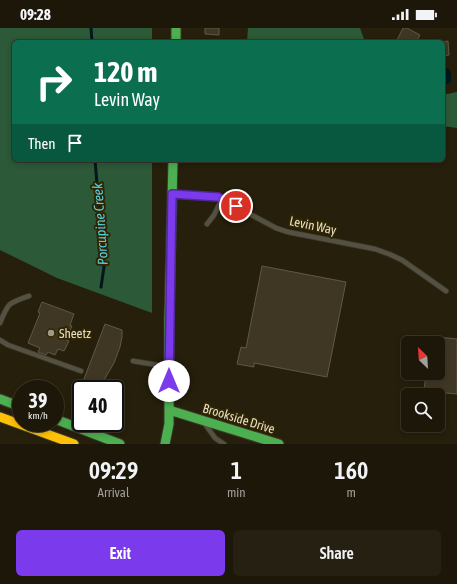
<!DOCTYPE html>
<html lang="en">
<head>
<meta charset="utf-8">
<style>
  :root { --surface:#1c1708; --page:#252012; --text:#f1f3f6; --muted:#a09f9c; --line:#3a3629; --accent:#7c3aed }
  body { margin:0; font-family:"Asap Condensed",sans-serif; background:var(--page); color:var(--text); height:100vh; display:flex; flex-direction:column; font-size:15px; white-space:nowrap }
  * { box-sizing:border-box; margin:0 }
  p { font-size:13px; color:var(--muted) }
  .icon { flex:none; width:22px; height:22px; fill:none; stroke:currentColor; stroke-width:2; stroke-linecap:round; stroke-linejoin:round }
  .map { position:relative; height:416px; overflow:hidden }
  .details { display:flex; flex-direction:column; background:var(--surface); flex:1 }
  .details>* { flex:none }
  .hud { position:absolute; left:12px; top:12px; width:433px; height:122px; border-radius:6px; box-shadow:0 2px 6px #0003,0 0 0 1px var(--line); background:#0b6e4f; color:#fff; overflow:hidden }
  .needle { width:26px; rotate:335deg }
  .tools { position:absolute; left:401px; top:308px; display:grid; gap:8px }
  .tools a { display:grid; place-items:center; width:44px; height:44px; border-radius:6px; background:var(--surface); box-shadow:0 2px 6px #0003,0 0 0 1px var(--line); font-size:20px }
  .speed { position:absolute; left:12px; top:352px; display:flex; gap:8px; font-size:20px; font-weight:700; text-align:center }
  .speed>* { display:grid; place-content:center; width:52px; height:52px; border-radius:50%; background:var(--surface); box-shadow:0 2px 6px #0003,0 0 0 1px var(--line); line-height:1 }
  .speed small { font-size:10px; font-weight:400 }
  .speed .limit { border:2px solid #111; border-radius:6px; background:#fff; color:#111 }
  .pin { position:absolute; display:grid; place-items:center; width:34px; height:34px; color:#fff; margin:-17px; border:2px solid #fff; border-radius:50%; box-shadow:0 1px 4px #0007 }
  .me { position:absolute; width:44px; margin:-22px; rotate:0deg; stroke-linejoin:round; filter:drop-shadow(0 0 3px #0008) }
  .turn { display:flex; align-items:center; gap:14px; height:84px; padding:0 16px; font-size:18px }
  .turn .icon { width:52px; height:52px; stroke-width:2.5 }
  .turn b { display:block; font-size:28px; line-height:34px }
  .then { display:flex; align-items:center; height:38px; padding:0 16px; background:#0003; gap:8px; font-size:15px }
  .eta { display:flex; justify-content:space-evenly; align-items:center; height:68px; text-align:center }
  .eta b { font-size:24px; font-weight:600; line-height:28px }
  .button { display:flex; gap:8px; margin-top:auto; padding:8px 16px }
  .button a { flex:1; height:46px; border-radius:6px; background:var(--accent); color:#fff; font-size:16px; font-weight:600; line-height:46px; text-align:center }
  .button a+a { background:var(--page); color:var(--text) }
  .status { display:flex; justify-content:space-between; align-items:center; height:28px; padding:0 20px; background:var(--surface); direction:ltr }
  .status svg { height:11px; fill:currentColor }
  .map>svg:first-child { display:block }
  .forest { fill:#2c5938 }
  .water { fill:#03171a }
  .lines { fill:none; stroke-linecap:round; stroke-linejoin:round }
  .stream { stroke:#03171a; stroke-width:3 }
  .building { fill:#403624; stroke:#5f5848 }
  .lane-casing { stroke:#3d392c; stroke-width:6 }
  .fast-casing { stroke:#3d392c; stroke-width:11 }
  .slow-casing { stroke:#3d392c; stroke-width:11 }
  .lane { stroke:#545142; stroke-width:4.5 }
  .fast { stroke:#4caf50; stroke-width:9 }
  .slow { stroke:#ffc107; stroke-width:9 }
  .route-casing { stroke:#51269a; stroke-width:10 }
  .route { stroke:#7c3aed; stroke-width:7 }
  .poi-dot { fill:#a09a86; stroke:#302500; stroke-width:1.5 }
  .labels { text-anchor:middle; stroke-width:4; stroke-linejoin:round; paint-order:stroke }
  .street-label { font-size:13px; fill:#e3ddc9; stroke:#302500 }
  .poi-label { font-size:13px; fill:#e3ddc9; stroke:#302500; text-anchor:start }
  .water-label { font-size:14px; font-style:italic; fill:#59d1e8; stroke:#302500 }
</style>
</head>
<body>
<div class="status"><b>09:28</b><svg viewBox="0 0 49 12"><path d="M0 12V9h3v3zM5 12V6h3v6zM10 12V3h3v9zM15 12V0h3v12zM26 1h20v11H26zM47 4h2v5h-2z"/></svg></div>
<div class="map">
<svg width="457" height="416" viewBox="0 0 457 416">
  <rect width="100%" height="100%" fill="#251f0b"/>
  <path class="forest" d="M0 0H152V14H14V132H152V285L57 250 0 222Z
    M248 0H360L365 14H247Z
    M443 64 447 66 457 64V100L443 98Z"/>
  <path class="water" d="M446 40 449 41 451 45V53L448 56 443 55V42Z"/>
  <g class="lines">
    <path class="stream" d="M91 0 92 14
      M95 132 104 239 101 259"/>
  </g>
  <path class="building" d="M205 0H219V7L205 6Z
    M403 0H407L420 7 416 14H396Z
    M448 13 449 27 443 28 442 14Z
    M262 238 346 254 327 349 254 335V339L237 336 241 319 246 320Z
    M42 274 74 286 70 297 72 298 66 312 69 313 64 323 58 321 55 327 48 324 46 327 38 324 40 320 28 315 40 285 38 284Z
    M105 296 122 302V309L120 319 114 335 101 357 84 351Z
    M430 308 457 311V366L424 363 426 345H438V315H429Z"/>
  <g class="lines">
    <defs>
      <path id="lane" d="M174 166 210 167 218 169 276 200 288 204 375 221 389 226 402 232 446 263
        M207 196 214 187 222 171
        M0 295C8 275 8 275 29 268
        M0 312 8 317 81 343
        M133 333 169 339
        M76 358 75 364 79 396
        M205 396 215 410 224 416"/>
      <path id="fast" d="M176 0V14
        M0 371 21 379
        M169 382 279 416
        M55 391 120 416
        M165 416 169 396V293L173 132"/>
      <path id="slow" d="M0 389 74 416"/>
    </defs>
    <use href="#lane" class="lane-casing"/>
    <use href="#fast" class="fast-casing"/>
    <use href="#slow" class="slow-casing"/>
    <use href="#lane" class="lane"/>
    <use href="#fast" class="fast"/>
    <use href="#slow" class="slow"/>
  </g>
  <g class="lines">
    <defs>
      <path id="route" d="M169 353 172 166 218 169 236 178"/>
    </defs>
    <use href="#route" class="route-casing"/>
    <use href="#route" class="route"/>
  </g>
  <circle class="poi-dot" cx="51" cy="305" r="4"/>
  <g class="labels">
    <g class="street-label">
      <text transform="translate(313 197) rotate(12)" y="5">Levin Way</text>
      <text transform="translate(239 390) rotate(17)" y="5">Brookside Drive</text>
    </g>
    <g class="poi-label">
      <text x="59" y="310">Sheetz</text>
    </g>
    <g class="water-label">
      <text transform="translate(100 196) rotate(-94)" y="5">Porcupine Creek</text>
    </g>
  </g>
</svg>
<div class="tools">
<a><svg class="needle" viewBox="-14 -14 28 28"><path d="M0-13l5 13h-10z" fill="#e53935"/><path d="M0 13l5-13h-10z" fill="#a09f9c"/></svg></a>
<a><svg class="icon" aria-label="search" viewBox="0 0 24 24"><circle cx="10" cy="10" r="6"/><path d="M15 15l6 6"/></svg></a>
</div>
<div class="speed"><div>39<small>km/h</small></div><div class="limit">40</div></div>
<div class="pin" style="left:236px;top:178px;background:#d93025"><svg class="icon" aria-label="arrive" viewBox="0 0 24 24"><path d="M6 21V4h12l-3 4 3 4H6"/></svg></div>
<svg class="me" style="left:169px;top:353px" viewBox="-20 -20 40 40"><circle r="19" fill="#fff"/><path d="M0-13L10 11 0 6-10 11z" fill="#7c3aed"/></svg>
<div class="hud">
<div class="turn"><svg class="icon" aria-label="right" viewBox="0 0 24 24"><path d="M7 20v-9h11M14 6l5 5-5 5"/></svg><div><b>120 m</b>Levin Way</div></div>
<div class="then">Then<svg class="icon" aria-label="arrive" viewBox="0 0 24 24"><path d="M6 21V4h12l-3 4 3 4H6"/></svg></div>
</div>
</div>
<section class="details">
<div class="eta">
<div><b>09:29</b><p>Arrival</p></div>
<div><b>1</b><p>min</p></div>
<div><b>160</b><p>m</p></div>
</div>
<div class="button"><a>Exit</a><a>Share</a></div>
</section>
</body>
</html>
